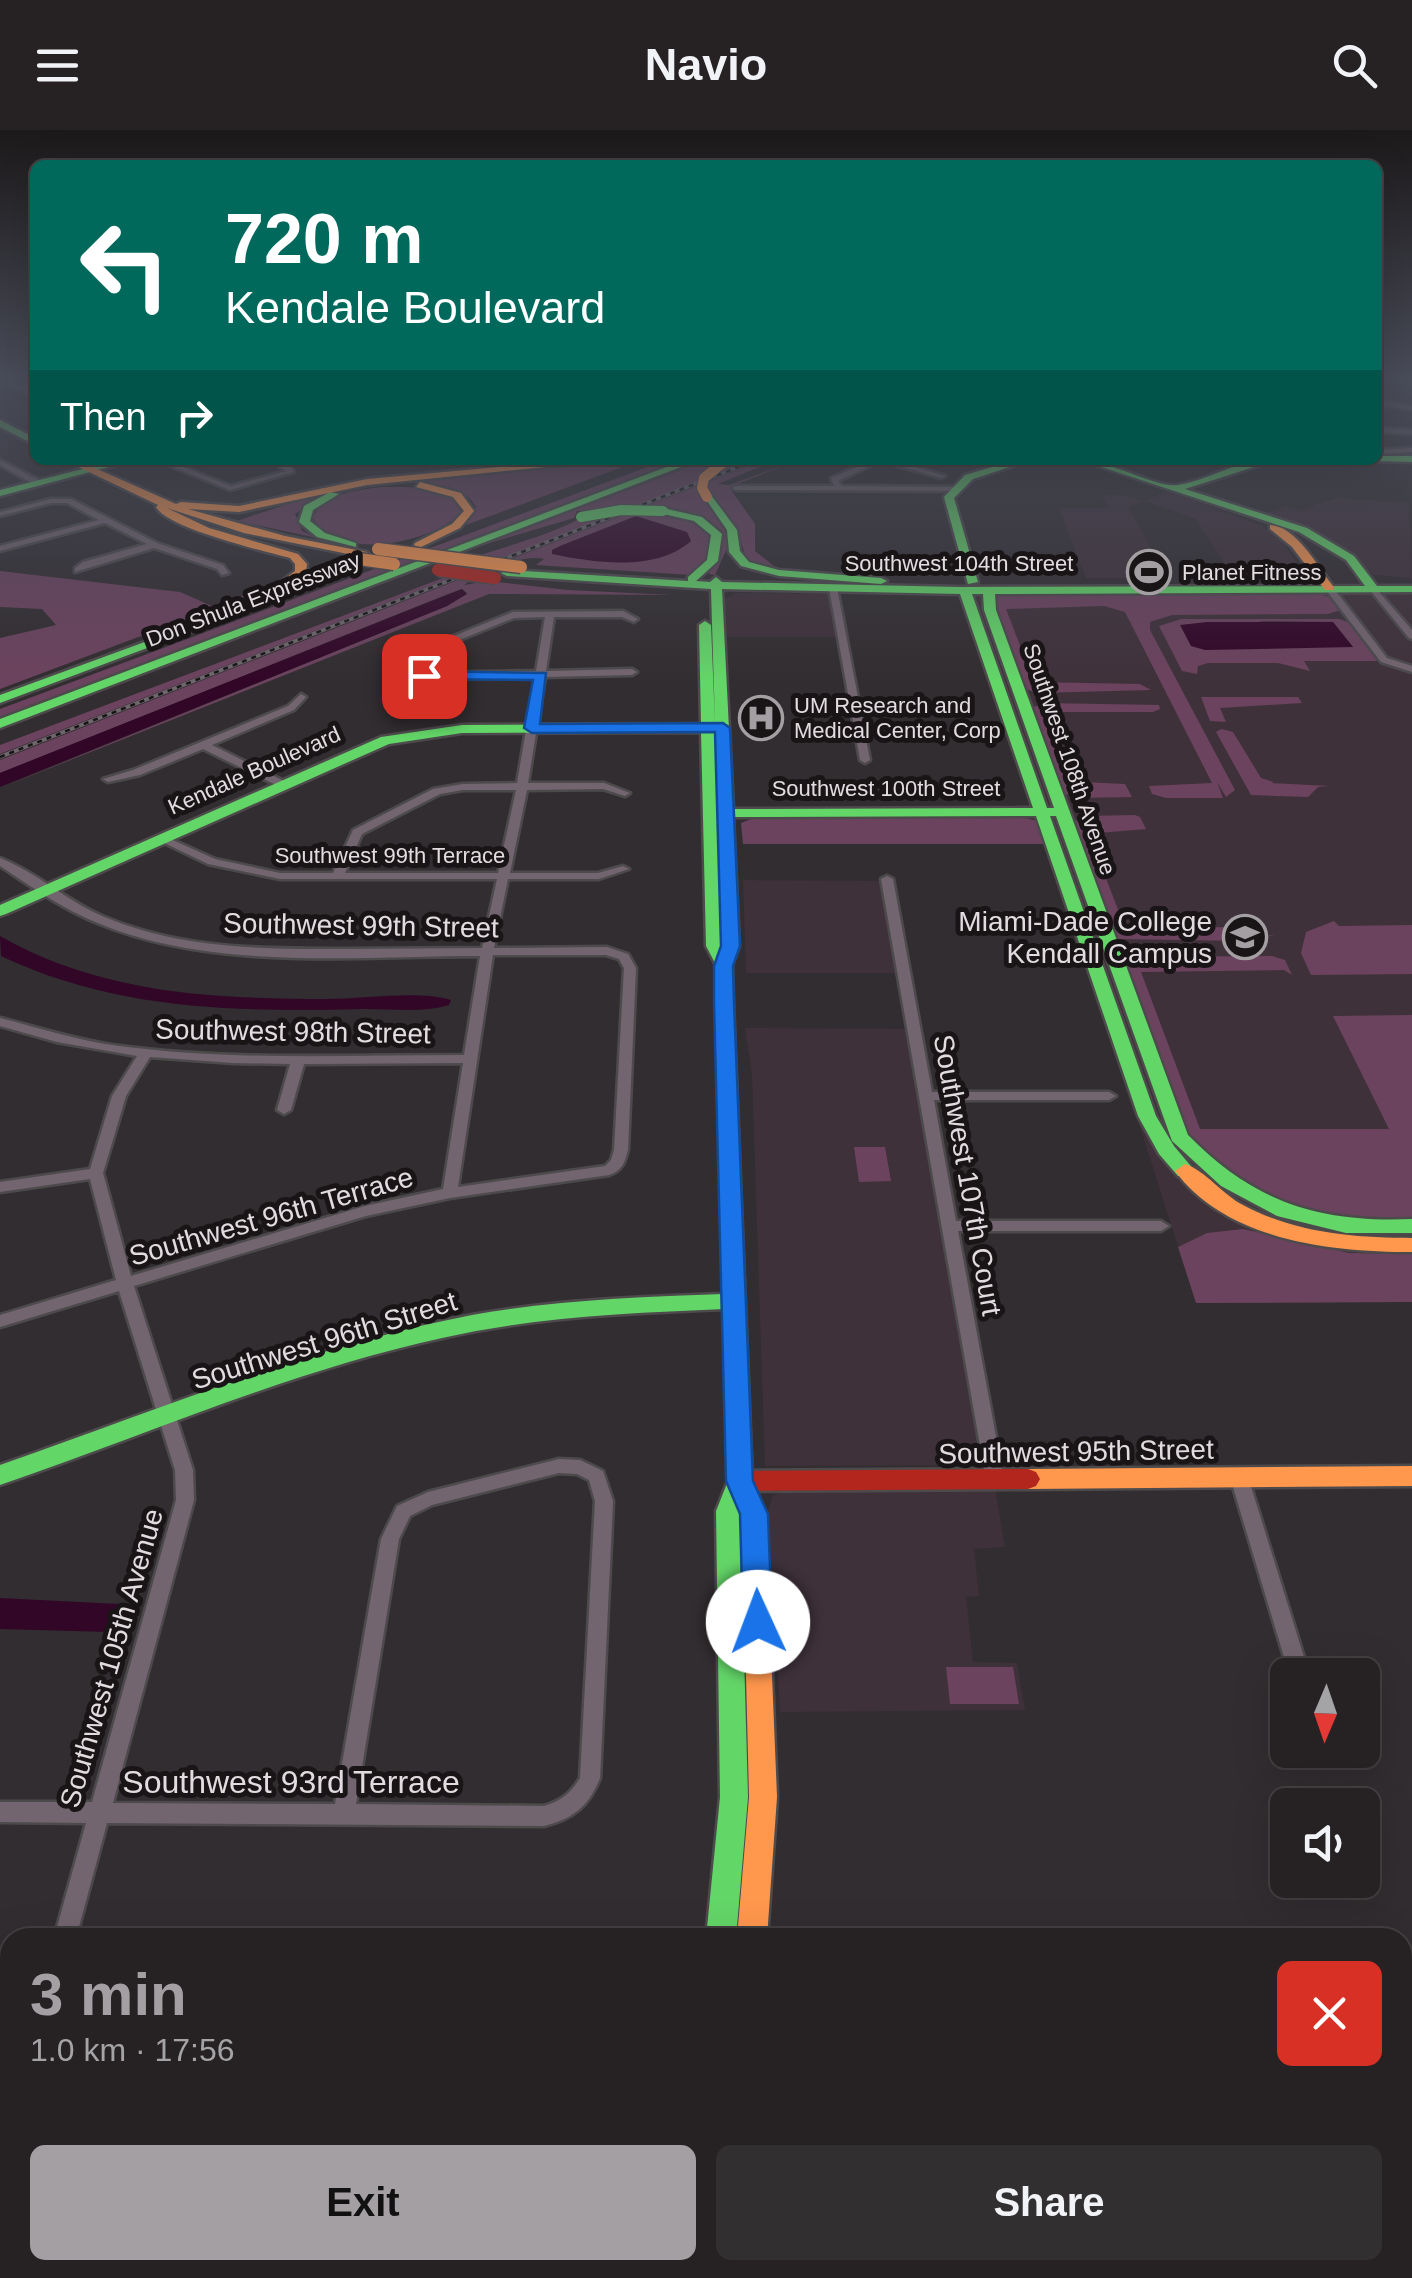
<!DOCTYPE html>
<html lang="en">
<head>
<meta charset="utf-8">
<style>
  :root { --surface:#262224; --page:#322f31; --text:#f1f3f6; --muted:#a4a4a6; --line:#423f41; --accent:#a49fa2 }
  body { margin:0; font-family:Arial,sans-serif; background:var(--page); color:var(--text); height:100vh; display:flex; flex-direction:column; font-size:38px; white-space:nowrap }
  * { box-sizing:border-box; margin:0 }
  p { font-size:32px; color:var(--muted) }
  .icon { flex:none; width:55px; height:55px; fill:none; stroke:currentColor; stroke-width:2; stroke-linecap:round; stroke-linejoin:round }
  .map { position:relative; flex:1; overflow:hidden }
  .panel { position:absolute; left:0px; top:1798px; width:1412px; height:352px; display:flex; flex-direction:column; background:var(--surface); border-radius:30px 30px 0 0; box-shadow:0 10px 40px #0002,0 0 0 2px var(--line) }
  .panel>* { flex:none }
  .guide { position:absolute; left:30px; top:30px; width:1352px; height:305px; border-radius:15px; box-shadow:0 10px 40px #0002,0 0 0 2px var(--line); background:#00695c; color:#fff; overflow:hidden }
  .needle { width:65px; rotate:182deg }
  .buttons { position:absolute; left:1270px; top:1528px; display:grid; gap:20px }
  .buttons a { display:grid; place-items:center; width:110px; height:110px; border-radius:15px; background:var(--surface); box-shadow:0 10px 40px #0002,0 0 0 2px var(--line); font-size:50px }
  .pin { position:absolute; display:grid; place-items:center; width:85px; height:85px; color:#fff; margin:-42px; border-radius:20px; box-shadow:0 5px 15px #0006 }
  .me { position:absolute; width:110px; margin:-55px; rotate:358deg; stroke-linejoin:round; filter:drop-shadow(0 0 8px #0008) }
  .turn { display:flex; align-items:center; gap:35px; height:210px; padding:0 30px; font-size:45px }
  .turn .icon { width:130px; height:130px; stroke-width:2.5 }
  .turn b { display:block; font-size:70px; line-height:85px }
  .then { display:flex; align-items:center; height:95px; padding:0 30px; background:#0003; gap:20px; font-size:38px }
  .round { display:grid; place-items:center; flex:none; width:105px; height:105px; border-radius:15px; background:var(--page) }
  .summary { display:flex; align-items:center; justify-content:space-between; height:170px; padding:0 30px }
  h1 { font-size:60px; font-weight:700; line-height:75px; color:var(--accent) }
  .button { display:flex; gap:20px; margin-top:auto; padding:20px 30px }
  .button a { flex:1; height:115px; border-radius:15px; background:var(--accent); color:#111; font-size:40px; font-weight:700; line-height:115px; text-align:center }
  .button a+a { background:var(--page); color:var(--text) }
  header { display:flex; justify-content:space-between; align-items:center; height:130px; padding:0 30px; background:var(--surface); font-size:45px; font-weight:700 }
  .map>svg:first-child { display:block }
  .built { fill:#3f313a }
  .green { fill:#6c435e; fill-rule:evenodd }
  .water { fill:#320627 }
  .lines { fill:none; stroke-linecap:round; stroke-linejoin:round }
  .street-casing { stroke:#4d4a4c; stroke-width:5 }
  .fast-casing { stroke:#4d4a4c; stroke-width:5 }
  .slow-casing { stroke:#4d4a4c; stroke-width:5 }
  .jam-casing { stroke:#4d4a4c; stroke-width:5 }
  .street { fill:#73656f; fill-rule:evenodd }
  .fast { fill:#63d668; fill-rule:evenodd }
  .slow { fill:#ff974d; fill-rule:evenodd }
  .jam { fill:#b3261e; fill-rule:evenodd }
  .rail-casing { stroke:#6e666c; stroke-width:4 }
  .rail { stroke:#191517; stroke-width:2.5; stroke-dasharray:5; stroke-linecap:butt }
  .fast-bridge-casing { stroke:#4d4a4c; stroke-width:12; stroke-linecap:butt }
  .slow-bridge-far1-casing { stroke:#4d4a4c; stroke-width:12; stroke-linecap:butt }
  .slow-bridge-casing { stroke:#4d4a4c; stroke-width:15; stroke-linecap:butt }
  .jam-bridge-casing { stroke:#4d4a4c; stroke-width:15; stroke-linecap:butt }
  .fast-bridge { stroke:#63d668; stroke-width:10 }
  .slow-bridge-far1 { stroke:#ff974d; stroke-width:10 }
  .slow-bridge { stroke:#ff974d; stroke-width:12 }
  .jam-bridge { stroke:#b3261e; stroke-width:12 }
  .route { fill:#1a73e8; stroke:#114b97; stroke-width:2.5 }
  .labels { text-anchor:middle; stroke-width:10; stroke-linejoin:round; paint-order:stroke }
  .far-street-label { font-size:22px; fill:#e2dce0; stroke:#191517 }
  .far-poi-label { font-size:22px; fill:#e2dce0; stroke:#191517; text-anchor:start }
  .poi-label { font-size:28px; fill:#e2dce0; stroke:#191517; text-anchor:end }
  .street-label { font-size:28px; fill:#e2dce0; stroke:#191517 }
  .near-street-label { font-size:32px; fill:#e2dce0; stroke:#191517 }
</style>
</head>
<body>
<header><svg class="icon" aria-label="menu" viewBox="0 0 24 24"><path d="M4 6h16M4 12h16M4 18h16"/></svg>Navio<svg class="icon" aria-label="search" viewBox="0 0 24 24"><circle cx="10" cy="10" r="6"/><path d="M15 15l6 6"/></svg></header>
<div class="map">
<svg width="1412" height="2148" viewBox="0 0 1412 2148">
  <rect width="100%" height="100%" fill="#322d30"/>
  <path class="built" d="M1168 361 1262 396 1284 414 1304 443 1294 447 1234 448 1195 388 1144 371Z
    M1102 365H1123L1142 372 1128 377 1168 448H1086L1059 378H1108Z
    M1337 368 1409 373 1412 448 1374 445 1335 412 1265 383 1286 376 1300 380Z
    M736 463 841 464 850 507H727L725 469Z
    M961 464H1412V1172L1196 1173 1109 899Z
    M743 750 885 751 899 843H746Z
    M745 898 910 899 982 1335 765 1336 752 944Z
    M995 1359 1005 1417 974 1419 979 1466 966 1467 973 1532 1017 1533 1025 1580 780 1582 768 1380 773 1366 785 1360Z
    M0 1981H10V2140H592L588 2148H0Z"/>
  <path class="green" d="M615 330H641L466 395 476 377C462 352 425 353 400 351Z
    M666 330H682L0 587V579Z
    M707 330H725L712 331 723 335 735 330H752L0 624V615L443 448 460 441 439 437C468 428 573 400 588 382L577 381 574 388 483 415Z
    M763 330H777L718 354 729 355 798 330 732 356 731 360 755 394V421L780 441 747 432 737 397 725 395 727 418 715 445 709 444 723 407 716 396 700 387 694 391C719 410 710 415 701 441L691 445 536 435 544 429C523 424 481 441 464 455L488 451 568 460 673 465 489 464 0 658 447 476 467 463 462 459 448 464 0 643V630Z
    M382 357C411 357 442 355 462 378L461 383C430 413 340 433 313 388 323 363 358 360 382 357Z
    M332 359 295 384 302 401 317 408 237 391Z
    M0 441 180 462 212 476 287 451 0 559V508L56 495 42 479 0 477Z
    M995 464H1317L1331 467 1340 480 1328 484 1172 485 1150 492V500L1235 660 1226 667 1217 652 1223 668H1166L1152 664 1149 656 1212 653 1125 482 1104 476 1006 479 1034 552 1140 554 1151 560 1037 563 1023 558 991 466Z
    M1181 489H1339L1348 492 1377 531H1304L1310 541 1278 533H1208L1198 536 1197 544 1182 541 1159 496ZM1262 491 1333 492 1353 517 1191 515Z
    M1201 567H1298L1302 573 1220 578 1226 592 1210 591Z
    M1044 573 1159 575 1160 579 1153 582H1058L1046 587 1068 647 1081 652 1125 654 1132 667 1078 668 1062 663 1031 578Z
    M1221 599 1233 602 1261 648 1274 652 1271 653 1329 656 1318 657 1308 667 1251 665 1216 602Z
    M759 686H1017L1038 691 1048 714H743L741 693Z
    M1085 686 1135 685 1140 687 1146 699 1099 703 1091 709 1125 798 1242 797 1248 807 1275 805 1241 811 1116 809 1071 693Z
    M1334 791 1339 796 1412 795V844L1311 845 1301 823 1306 802Z
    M1272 826 1285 830 1292 845 1284 840 1141 842 1200 999H1389L1333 886 1412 885V1090L1368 1093 1304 1082 1246 1059 1189 1011 1123 831 1133 827Z
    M854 1017H885L891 1051 859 1052Z
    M1243 1099 1349 1123 1412 1124V1172L1196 1173 1178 1117 1207 1103Z
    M946 1537H1013L1019 1574H950Z"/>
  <path class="water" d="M636 386 687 402 691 411C656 442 595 433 552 424V420L560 416Z
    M462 459 467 464 447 476 0 657V643Z
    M1207 492H1333L1353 517 1205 520 1191 516 1180 495Z
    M0 806C102 864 214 869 328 869 363 869 419 860 451 870L449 875C423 883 394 879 366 879 240 882 117 881 1 826Z
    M0 1468 119 1474V1476L110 1502 0 1499Z"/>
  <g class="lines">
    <defs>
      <path id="street" d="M10 251H16L15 254 35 261V265L9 256Z
        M1378 270 1412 276V280L1378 274Z
        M1378 298 1412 300V304L1378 302Z
        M1412 318V322L1378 324V320Z
        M0 330 41 351 42 353 35 355 0 335Z
        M155 330H166L231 356 286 341 270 330C281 330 290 332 294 342L230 360Z
        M872 330H892L945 346 941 348 881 331 838 351 842 356 954 357 958 359 954 361 736 360 732 358 736 356H834L831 348Z
        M51 369H71L157 413 223 435 229 443 222 445 217 439 154 418 75 442V438L83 432 147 414 105 393 0 421V416L99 390 67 373H51L0 386V382Z
        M833 455 837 458 870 630 865 633 860 630 829 458Z
        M1373 455 1412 500V509L1409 508 1370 460 1369 458Z
        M1326 456H1332L1387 528 1412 536V542L1381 532 1326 460Z
        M623 481 638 489 634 492 622 487H554L546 541 632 539 637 542 632 545 545 547 528 653H604L630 663 625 666 603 659 527 660 510 743H598L623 736 629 739 599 749H508L494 818 607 817 628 824 636 838 628 1020C625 1032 622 1041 609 1045L450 1068 366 1086 134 1156 193 1340 194 1370 113 1673 335 1674 381 1409 397 1376 428 1362 559 1329 580 1330 603 1341 613 1371 600 1648C589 1676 573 1689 544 1696L107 1693 76 1808H54L86 1693 0 1692V1672H92L176 1370 175 1340 119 1161 0 1197V1185L116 1150 90 1049 0 1062V1052L90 1039 112 966 137 926 57 912 0 896V888C40 898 79 911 119 916 234 931 349 925 464 925L480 826C358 826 215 841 100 794 64 780 32 757 0 736V728C38 743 69 773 107 788 182 819 263 819 343 819 389 819 435 818 482 818L497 749H280L208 734 156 709 158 707H166L215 729 280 743H333L353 700 433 659 463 654 517 653 535 547 427 549 414 545 403 532 409 524 513 482ZM545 487 536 541 428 543 420 541 413 532 415 528 514 488ZM463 660H516L498 743H345L362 704 440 664ZM493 825H606L619 829 624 838 614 1020 611 1030 605 1036 458 1057ZM150 927 233 933 290 934 277 980 284 984 291 980 304 934 463 933 443 1059 365 1076 131 1146 103 1043 126 966ZM559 1343 577 1344 589 1350 595 1371 580 1648C571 1663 561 1671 544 1676L356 1674 399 1409 410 1386 432 1375Z
        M301 564 306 567 294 580 212 615 286 652V656H278L203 619 140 645 108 652 103 649 133 640 288 576Z
        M887 746 893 749 932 962H1109L1116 966 1109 970H934L956 1091H1161L1169 1096 1161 1101H958L1004 1350 1001 1355 995 1357 989 1355 986 1350 881 749Z
        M1239 1340 1245 1342 1248 1347 1304 1527 1301 1533 1294 1536 1287 1533 1284 1527 1230 1347 1233 1342Z
        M0 1943H10V1967H0Z
        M765 2140H791V2148H765Z"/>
      <path id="fast" d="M0 290 35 308V315L0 297Z
        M1378 326H1412V332L1375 331Z
        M118 330H135L0 366V360Z
        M685 330H699L0 598V589Z
        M1016 330H1031L973 349 954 368 978 452 968 454 944 367 965 345Z
        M1080 330C1110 330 1155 358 1178 355 1214 349 1233 330 1276 330L1185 359 1307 398 1354 426 1377 456H1412V462L995 464 996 480 1188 1005C1254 1072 1318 1093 1412 1089V1103H1346L1277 1086 1221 1056 1172 1011 1056 686H1050L1156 986 1174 1016 1195 1041 1192 1046H1178L1159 1024 1138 986 1036 686 733 687 739 816 732 835 733 872 752 1351 766 1385 772 1545 768 1553 759 1557 750 1553 746 1545 740 1381 748 1667 736 1808H706L720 1667 716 1381 728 1351 724 1179C629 1183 535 1187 442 1208 290 1241 147 1305 0 1355V1335C155 1281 310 1216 472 1185 555 1170 639 1167 723 1164L716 835 706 816 701 602 462 603 389 614 6 784 0 786V775L381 607 462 595 701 594 699 495 705 491 711 495 715 594 711 459 507 446 501 443 507 440 688 451V447L707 430 711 405 694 391 659 383 658 381 663 378 702 387 722 404 718 431 696 451 710 452 716 447 722 452 959 457 1365 456 1346 430 1299 402ZM722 459 960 464 1033 678 733 679ZM972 464H983L984 480 1054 678H1047ZM715 602 718 679H717ZM718 687 723 817 722 816Z
        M330 362 339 364 313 380 310 391 325 403 356 413V417L317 407 299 392 304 376Z
        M703 365H711L737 400 740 421 749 432 779 440 881 448 887 451 881 454 779 446 741 436 729 422 727 400Z
        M300 455 310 457 0 573V565Z
        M604 2140H638L635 2148H601Z"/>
      <path id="slow" d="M64 330H77L176 374 181 372 239 376 367 349 578 330H615L367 355 239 382 188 379 285 406 367 422 369 424 363 427 244 403 167 378 209 398 298 424 307 434 306 442 277 463 271 460 273 458 295 441V434L290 428C263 421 167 398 156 377L158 375Z
        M420 352 461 363 474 381 460 398 419 418 414 415 415 413 452 394 464 381 453 367 416 357Z
        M1270 395C1296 396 1318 437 1333 456V460H1325L1292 417 1270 399Z
        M1185 1034C1206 1041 1223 1065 1243 1075 1295 1103 1354 1108 1412 1108V1122C1332 1122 1227 1111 1175 1041Z
        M1412 1336V1356L1028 1359 1020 1356 1016 1349 1020 1342 1028 1339Z
        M759 1533 768 1537 772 1545 777 1667 767 1808H737L749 1667 746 1545 750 1537Z"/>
      <path id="jam" d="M1028 1339 1036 1342 1040 1349 1036 1356 1028 1359 740 1361 732 1358 728 1351 732 1344 740 1341Z
        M644 2140H678L675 2148H641Z"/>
    </defs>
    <use href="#street" class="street-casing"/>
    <use href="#fast" class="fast-casing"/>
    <use href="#slow" class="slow-casing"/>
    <use href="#jam" class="jam-casing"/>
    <use href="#street" class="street"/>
    <use href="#fast" class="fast"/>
    <use href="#slow" class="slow"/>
    <use href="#jam" class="jam"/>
    <defs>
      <path id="rail" d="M0 627 756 330"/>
    </defs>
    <use href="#rail" class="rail-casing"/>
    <use href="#rail" class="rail"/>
    <defs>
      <path id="fast-bridge" d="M581 387 621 380 663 381"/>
      <path id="slow-bridge-far1" d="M707 367 702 358 704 348 725 331"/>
      <path id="slow-bridge" d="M378 419 521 437
        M352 428 394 434"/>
      <path id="jam-bridge" d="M438 440 495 448"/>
    </defs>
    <use href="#fast-bridge" class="fast-bridge-casing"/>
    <use href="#slow-bridge-far1" class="slow-bridge-far1-casing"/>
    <use href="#slow-bridge" class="slow-bridge-casing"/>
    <use href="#jam-bridge" class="jam-bridge-casing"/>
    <use href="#fast-bridge" class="fast-bridge"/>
    <use href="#slow-bridge-far1" class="slow-bridge-far1"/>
    <use href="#slow-bridge" class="slow-bridge"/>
    <use href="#jam-bridge" class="jam-bridge"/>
  </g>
  <linearGradient id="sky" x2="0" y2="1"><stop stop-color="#1c191a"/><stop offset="0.45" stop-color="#494c59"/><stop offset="1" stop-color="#494c59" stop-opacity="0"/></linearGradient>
  <rect width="1412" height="552" fill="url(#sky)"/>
  <path class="route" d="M424 541 546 543 540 594 723 593 730 598 740 816 733 836 734 872 753 1351 768 1384 772 1492 768 1501 758 1505 747 1501 743 1492 740 1384 726 1351 714 872V836L721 816 715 602 532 603 524 598 533 550 419 549V543Z"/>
  <defs>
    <symbol id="stadium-ring" viewBox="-11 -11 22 22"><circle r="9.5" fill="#191517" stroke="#a49fa2" stroke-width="1.5"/><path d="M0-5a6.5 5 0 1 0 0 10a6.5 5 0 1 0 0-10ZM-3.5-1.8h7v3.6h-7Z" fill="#a49fa2"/></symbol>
    <symbol id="hospital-ring" viewBox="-11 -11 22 22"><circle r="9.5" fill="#191517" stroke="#a49fa2" stroke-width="1.5"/><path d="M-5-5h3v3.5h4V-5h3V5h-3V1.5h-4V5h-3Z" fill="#a49fa2"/></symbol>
    <symbol id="university-ring" viewBox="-11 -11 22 22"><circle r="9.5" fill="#191517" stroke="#a49fa2" stroke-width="1.5"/><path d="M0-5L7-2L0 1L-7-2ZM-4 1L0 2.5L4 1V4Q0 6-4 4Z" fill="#a49fa2"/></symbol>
  </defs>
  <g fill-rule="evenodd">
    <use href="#stadium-ring" x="1124" y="417" width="50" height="50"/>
    <use href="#hospital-ring" x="736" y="563" width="50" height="50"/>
    <use href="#university-ring" x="1220" y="782" width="50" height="50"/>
  </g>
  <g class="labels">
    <g class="far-street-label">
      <text x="959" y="441">Southwest 104th Street</text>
      <text transform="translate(253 469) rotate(-21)" y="8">Don Shula Expressway</text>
      <text transform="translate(1070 629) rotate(71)" y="8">Southwest 108th Avenue</text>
      <text transform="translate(254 640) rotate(-24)" y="8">Kendale Boulevard</text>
      <text x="886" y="666">Southwest 100th Street</text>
      <text x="390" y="733">Southwest 99th Terrace</text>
    </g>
    <g class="far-poi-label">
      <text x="1182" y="450">Planet Fitness</text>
      <text x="794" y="583">UM Research and<tspan x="794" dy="25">Medical Center, Corp</tspan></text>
    </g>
    <g class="poi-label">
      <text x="1212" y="801">Miami-Dade College<tspan x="1212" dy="32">Kendall Campus</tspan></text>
    </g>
    <g class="street-label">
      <text transform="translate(361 795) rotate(1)" y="10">Southwest 99th Street</text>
      <text transform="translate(293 901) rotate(1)" y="10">Southwest 98th Street</text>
      <text transform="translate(968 1045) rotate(80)" y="10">Southwest 107th Court</text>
      <text transform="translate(271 1086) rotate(-16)" y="10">Southwest 96th Terrace</text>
      <text transform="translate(324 1210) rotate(-17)" y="10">Southwest 96th Street</text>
      <text transform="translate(1076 1321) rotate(-1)" y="10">Southwest 95th Street</text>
      <text transform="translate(111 1528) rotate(-74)" y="10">Southwest 105th Avenue</text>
    </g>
    <g class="near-street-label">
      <text x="291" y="1663">Southwest 93rd Terrace</text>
    </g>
  </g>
</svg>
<div class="buttons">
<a><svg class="needle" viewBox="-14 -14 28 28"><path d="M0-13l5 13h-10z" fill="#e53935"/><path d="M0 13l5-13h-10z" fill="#a4a4a6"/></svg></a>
<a><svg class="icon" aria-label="sound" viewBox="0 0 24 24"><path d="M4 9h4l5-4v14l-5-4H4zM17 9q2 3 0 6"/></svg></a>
</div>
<div class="pin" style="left:424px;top:546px;background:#d93025"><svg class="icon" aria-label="arrive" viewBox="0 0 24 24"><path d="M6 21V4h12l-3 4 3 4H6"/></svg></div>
<svg class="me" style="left:758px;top:1492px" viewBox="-20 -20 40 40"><circle r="19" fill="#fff"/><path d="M0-13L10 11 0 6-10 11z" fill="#1a73e8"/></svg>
<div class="guide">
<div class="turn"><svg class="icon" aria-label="left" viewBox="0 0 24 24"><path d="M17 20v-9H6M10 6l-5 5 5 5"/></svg><div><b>720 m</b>Kendale Boulevard</div></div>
<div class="then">Then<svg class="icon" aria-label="right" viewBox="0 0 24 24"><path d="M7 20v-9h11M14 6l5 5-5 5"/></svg></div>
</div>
<section class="panel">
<div class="summary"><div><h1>3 min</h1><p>1.0 km · 17:56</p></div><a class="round" style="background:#d93025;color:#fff"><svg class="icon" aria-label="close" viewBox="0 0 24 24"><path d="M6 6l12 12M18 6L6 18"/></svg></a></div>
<div class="button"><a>Exit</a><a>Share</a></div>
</section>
</div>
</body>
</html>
